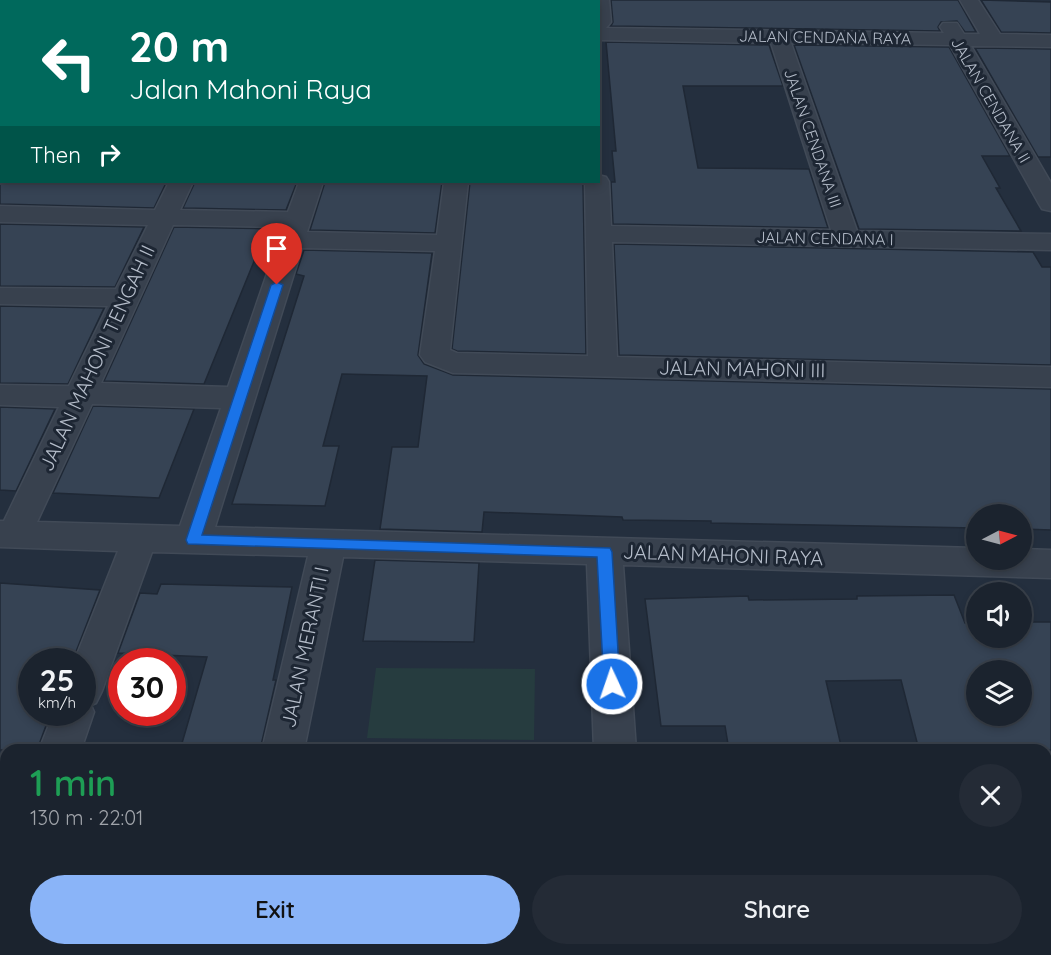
<!DOCTYPE html>
<html lang="en">
<head>
<meta charset="utf-8">
<style>
  :root { --surface:#1b232e; --page:#242b36; --text:#f1f3f6; --muted:#a0a4aa; --line:#39404a; --accent:#8ab4f8 }
  body { margin:0; font-family:Quicksand,sans-serif; background:var(--page); color:var(--text); height:100vh; display:flex; flex-direction:column; font-size:22px; white-space:nowrap }
  * { box-sizing:border-box; margin:0 }
  p { font-size:20px; color:var(--muted) }
  .icon { flex:none; width:33px; height:33px; fill:none; stroke:currentColor; stroke-width:2; stroke-linecap:round; stroke-linejoin:round }
  .map { position:relative; flex:1; overflow:hidden }
  .drawer { position:absolute; left:0px; top:744px; width:1052px; height:212px; display:flex; flex-direction:column; background:var(--surface); border-radius:18px 18px 0 0; box-shadow:0 3px 9px #0003,0 0 0 2px var(--line) }
  .drawer>* { flex:none }
  .guide { position:absolute; left:0px; top:0px; width:600px; height:183px; box-shadow:0 3px 9px #0003,0 0 0 2px var(--line); background:#00695c; color:#fff; overflow:hidden }
  .needle { width:39px; rotate:84deg }
  .buttons { position:absolute; left:966px; top:504px; display:grid; gap:12px }
  .buttons a { display:grid; place-items:center; width:66px; height:66px; border-radius:50%; background:var(--surface); box-shadow:0 3px 9px #0003,0 0 0 2px var(--line); font-size:30px }
  .speed { position:absolute; left:18px; top:648px; display:flex; gap:12px; font-size:30px; font-weight:700; text-align:center }
  .speed>* { display:grid; place-content:center; width:78px; height:78px; border-radius:50%; background:var(--surface); box-shadow:0 3px 9px #0003,0 0 0 2px var(--line); line-height:1 }
  .speed small { font-size:15px; font-weight:400 }
  .speed .limit { border:9px solid #d22; background:#fff; color:#111 }
  .pin { position:absolute; display:grid; place-items:center; width:51px; height:51px; color:#fff; margin:-62px -26px; border-radius:50% 50% 50% 0; rotate:-45deg; box-shadow:0 0 6px #0007 }
  .pin .icon { rotate:45deg }
  .me { position:absolute; width:66px; margin:-33px; rotate:357deg; stroke-linejoin:round; filter:drop-shadow(0 0 4px #0008) }
  .turn { display:flex; align-items:center; gap:21px; height:126px; padding:0 30px; font-size:27px }
  .turn .icon { width:78px; height:78px; stroke-width:2.5 }
  .turn b { display:block; font-size:42px; line-height:51px }
  .then { display:flex; align-items:center; height:57px; padding:0 30px; background:#0003; gap:12px; font-size:22px }
  .round { display:grid; place-items:center; flex:none; width:63px; height:63px; border-radius:32px; background:var(--page) }
  .headline { display:flex; align-items:center; justify-content:space-between; height:102px; padding:0 30px }
  h1 { font-size:36px; font-weight:600; line-height:45px; color:#1e9e55 }
  .cta { display:flex; gap:12px; margin-top:auto; padding:12px 30px }
  .cta a { flex:1; height:69px; border-radius:36px; background:var(--accent); color:#111; font-size:24px; font-weight:600; line-height:69px; text-align:center }
  .cta a+a { background:var(--page); color:var(--text) }
  .map>svg:first-child { display:block }
  .green { fill:#263c3f }
  .building { fill:#364354; stroke:#1f2835; stroke-width:1.5; fill-rule:evenodd }
  .lines { fill:none; stroke-linecap:round; stroke-linejoin:round }
  .street-casing { stroke:#414a57; stroke-width:3 }
  .street { fill:#38414e; fill-rule:evenodd }
  .route { fill:#1a73e8; stroke:#114b97; stroke-width:1.5 }
  .labels { text-anchor:middle; stroke-width:6; stroke-linejoin:round; paint-order:stroke }
  .far-street-label { font-size:16px; fill:#b4bcc9; stroke:#1d2633 }
  .street-label { font-size:20px; fill:#b4bcc9; stroke:#1d2633 }
</style>
</head>
<body>
<div class="map">
<svg width="1051" height="955" viewBox="0 0 1051 955">
  <rect width="100%" height="100%" fill="#242f3e"/>
  <path class="green" d="M0 0H170L176 1 2 2V82Z
    M376 668 535 669 534 740 367 738Z"/>
  <path class="building" d="M611 0H958L976 32H965L957 21 941 22 938 27 940 31 611 26 613 22Z
    M981 0 1051 2V33L1001 32Z
    M606 42 769 45 783 86H683L698 168 809 169 828 228 613 224 611 182H615L612 151H616Z
    M794 45 949 47 1010 156H982L1000 188H996L1021 231 859 229Z
    M975 48 1051 49V157H1038Z
    M0 182H93L166 183 154 208 0 204Z
    M195 182H297L286 210 183 208Z
    M325 182H442L435 233 310 230Z
    M470 182H583L586 354 457 351 452 349Z
    M0 224 144 227 115 287 0 286Z
    M174 227 280 229 268 264 255 259 204 384 104 381Z
    M614 244 1033 252 1042 267H1051V365L619 355Z
    M304 250 432 253 418 355 424 364 453 375 1051 389V530L1022 529V514H976V528L711 523V521L623 520 622 517 484 512 482 532 380 529 392 447H418L427 376 342 374 323 446H339L325 506 232 504 304 276 296 274Z
    M0 306 104 308 68 384 0 383Z
    M93 406 194 409 159 498 53 493Z
    M0 407 55 409 16 491 0 490Z
    M375 560 479 563 474 642 363 641Z
    M0 583 100 590 72 662H32V712H51L37 750H0Z
    M161 584 292 587 273 680H276L260 750H180L207 657 118 653 140 593 157 594Z
    M954 595 965 623H976V638H1022V622H1051V750H919L901 680 826 681 842 750H729L725 726H661L645 599 748 596 749 600 857 599V596ZM976 670H1022V716H976Z"/>
  <g class="lines">
    <defs>
      <path id="street" d="M278 0H296L277 2Z
        M591 0H609L611 22 606 28 944 33 940 27 943 23H957L964 34H980L960 0H978L1000 34 1051 35V47L971 46 1051 183V211L1042 209 1039 204 950 45 791 43 857 231 1051 234V250L612 242 617 357 1051 367V387L453 373 425 362 420 355 435 251 302 248 215 527 976 548V560H1022V549L1051 550V578L623 565 636 750H594L587 564 343 557 304 750H262L308 556 152 552 102 691 96 703 91 705 94 712 81 750H39L54 712H82V662H74L118 551 0 547V521H4L59 407 0 405V385L69 386 108 306 0 304V288L116 289 148 225 0 222V206L155 210 169 182H193L180 210 288 212 299 182H323L307 232 437 235 444 182H468L450 350 457 353 588 356 585 182H598V175L606 177 609 182 611 226 831 230 771 43 598 40V2ZM173 225 283 227 228 387 101 383ZM92 404 221 408 180 526 37 522Z
        M0 80H2V92H0Z
        M0 139H2V153H0Z
        M1046 805H1051V847H1046Z
        M6 868V927L0 930V871Z
        M218 950H264V955H216Z
        M601 950H647L648 955H600Z"/>
    </defs>
    <use href="#street" class="street-casing"/>
    <use href="#street" class="street"/>
  </g>
  <path class="route" d="M277 282 283 285 202 535 610 548 612 552 620 684 618 689 612 691 606 689 604 684 597 557 188 544 186 540 271 285Z"/>
  <g class="labels">
    <g class="far-street-label">
      <text transform="translate(825 37) rotate(1)" y="6">JALAN CENDANA RAYA</text>
      <text transform="translate(991 100) rotate(60)" y="6">JALAN CENDANA II</text>
      <text transform="translate(813 138) rotate(71)" y="6">JALAN CENDANA III</text>
      <text transform="translate(825 238) rotate(1)" y="6">JALAN CENDANA I</text>
    </g>
    <g class="street-label">
      <text transform="translate(97 358) rotate(-65)" y="7">JALAN MAHONI TENGAH II</text>
      <text transform="translate(742 369) rotate(1)" y="7">JALAN MAHONI III</text>
      <text transform="translate(723 555) rotate(2)" y="7">JALAN MAHONI RAYA</text>
      <text transform="translate(305 647) rotate(-78)" y="7">JALAN MERANTI I</text>
    </g>
  </g>
</svg>
<div class="buttons">
<a><svg class="needle" viewBox="-14 -14 28 28"><path d="M0-13l5 13h-10z" fill="#e53935"/><path d="M0 13l5-13h-10z" fill="#a0a4aa"/></svg></a>
<a><svg class="icon" aria-label="sound" viewBox="0 0 24 24"><path d="M4 9h4l5-4v14l-5-4H4zM17 9q2 3 0 6"/></svg></a>
<a><svg class="icon" aria-label="layers" viewBox="0 0 24 24"><path d="M12 4l9 5-9 5-9-5zM3 14l9 5 9-5"/></svg></a>
</div>
<div class="speed"><div>25<small>km/h</small></div><div class="limit">30</div></div>
<div class="pin" style="left:277px;top:285px;background:#d93025"><svg class="icon" aria-label="arrive" viewBox="0 0 24 24"><path d="M6 21V4h12l-3 4 3 4H6"/></svg></div>
<svg class="me" style="left:612px;top:684px" viewBox="-20 -20 40 40"><circle r="17" fill="#1a73e8" stroke="#fff" stroke-width="3"/><path d="M0-11L8 9 0 5-8 9z" fill="#fff"/></svg>
<div class="guide">
<div class="turn"><svg class="icon" aria-label="left" viewBox="0 0 24 24"><path d="M17 20v-9H6M10 6l-5 5 5 5"/></svg><div><b>20 m</b>Jalan Mahoni Raya</div></div>
<div class="then">Then<svg class="icon" aria-label="right" viewBox="0 0 24 24"><path d="M7 20v-9h11M14 6l5 5-5 5"/></svg></div>
</div>
<section class="drawer">
<div class="headline"><div><h1>1 min</h1><p>130 m · 22:01</p></div><a class="round"><svg class="icon" aria-label="close" viewBox="0 0 24 24"><path d="M6 6l12 12M18 6L6 18"/></svg></a></div>
<div class="cta"><a>Exit</a><a>Share</a></div>
</section>
</div>
</body>
</html>
